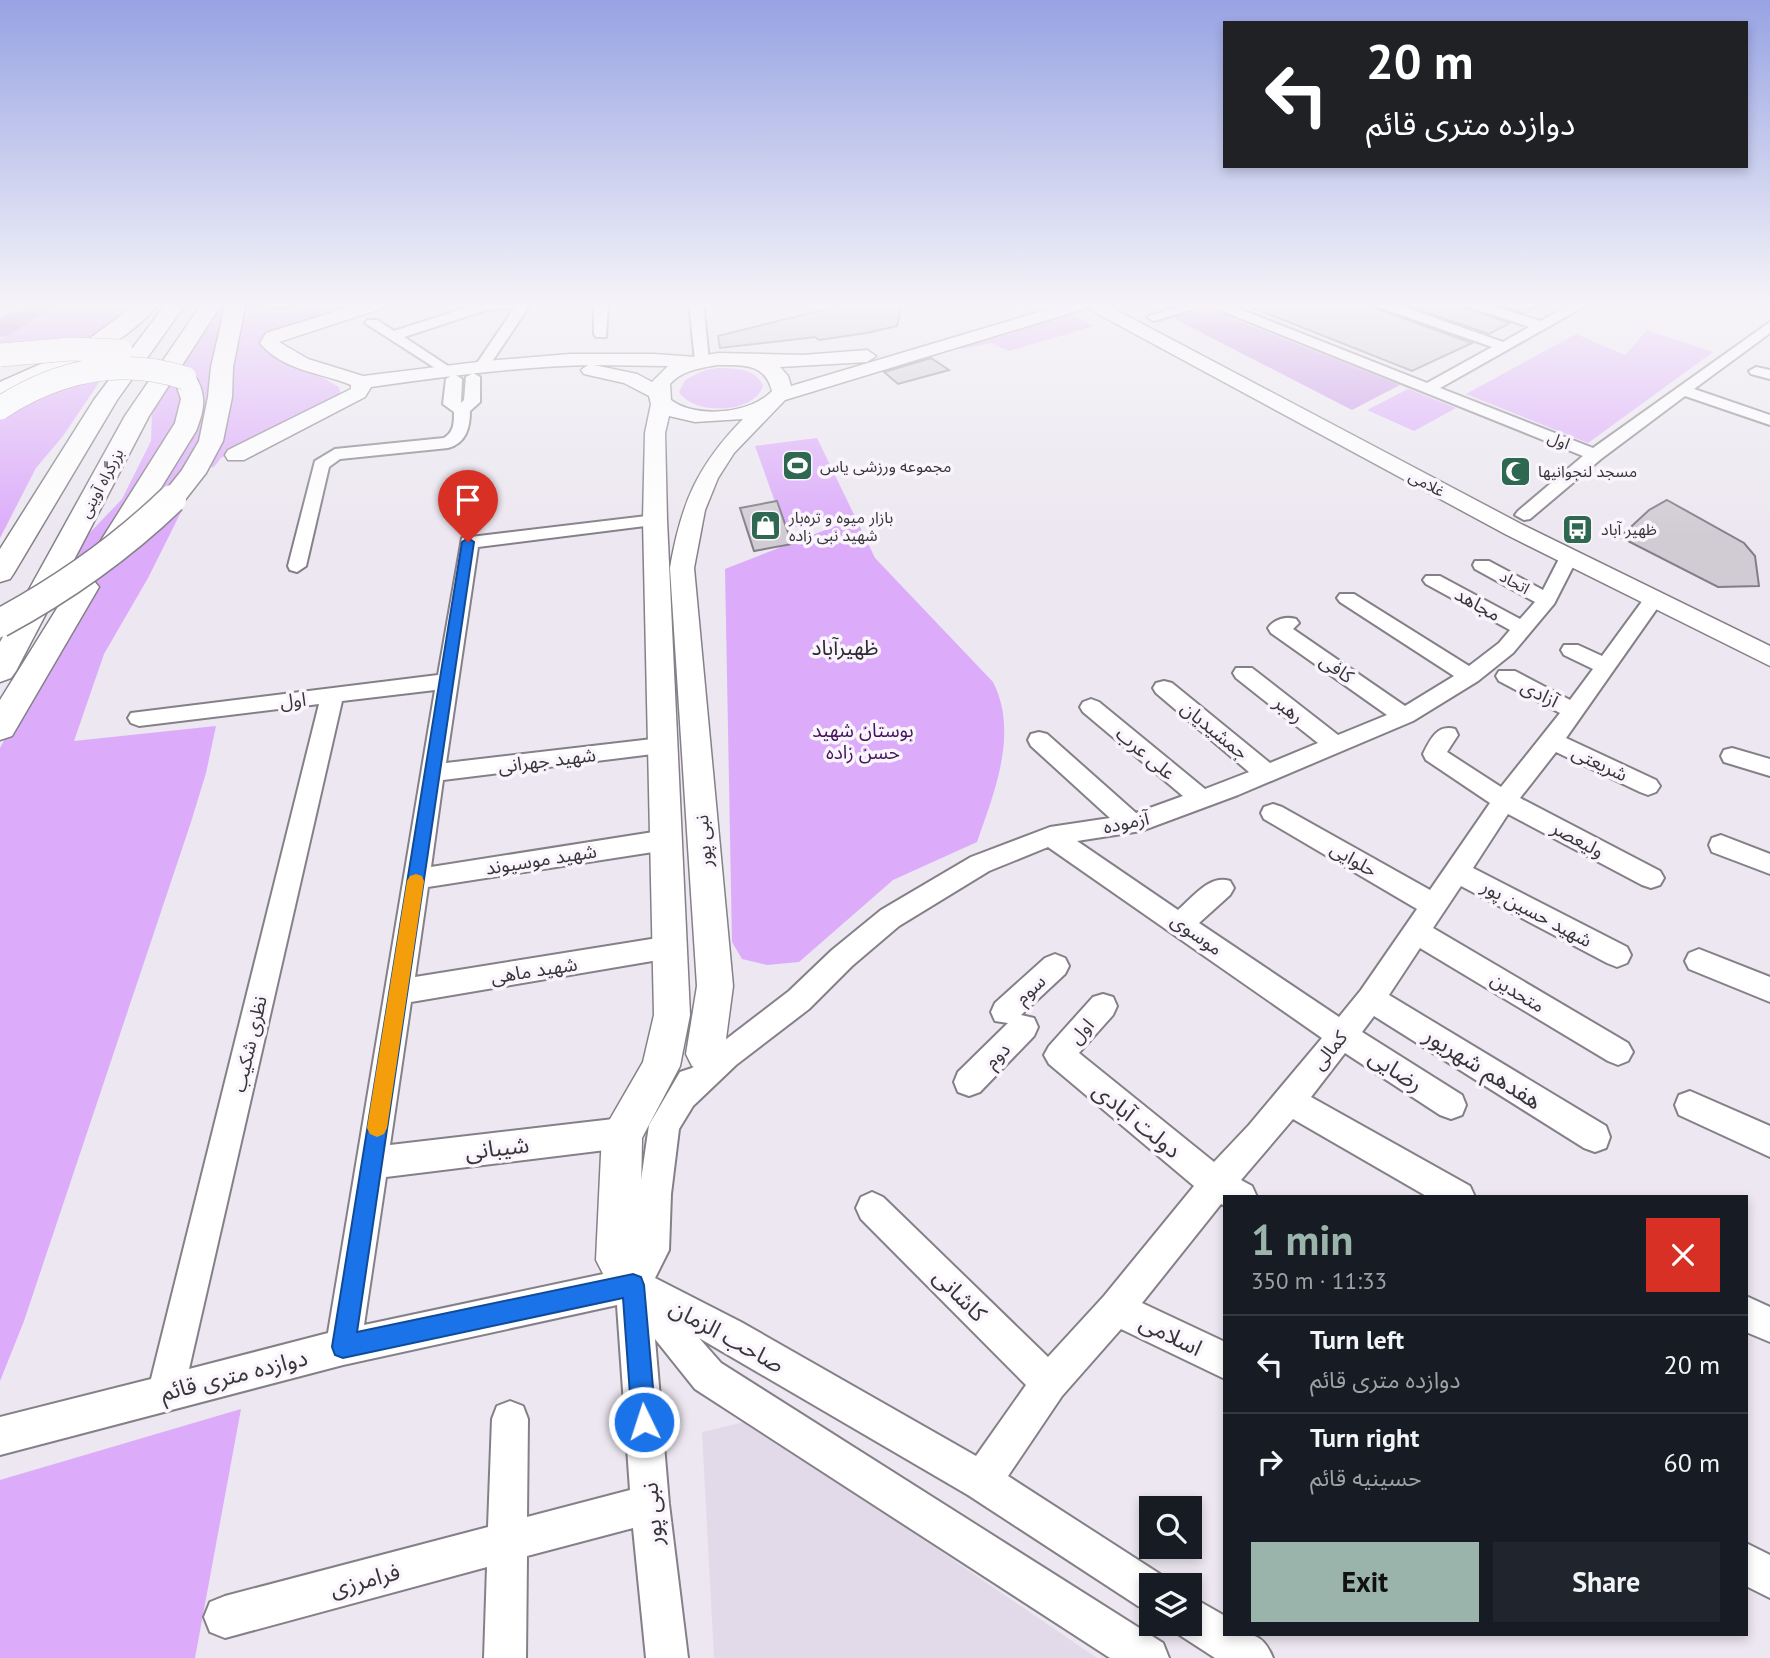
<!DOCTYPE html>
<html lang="en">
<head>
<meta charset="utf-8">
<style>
  :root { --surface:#171b24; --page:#20242c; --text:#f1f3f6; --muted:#9ea1a6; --line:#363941; --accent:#9ab4ab }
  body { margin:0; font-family:"PT Sans","Noto Sans Arabic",sans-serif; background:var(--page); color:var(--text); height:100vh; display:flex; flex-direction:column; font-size:26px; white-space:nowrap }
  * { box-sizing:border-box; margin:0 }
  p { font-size:23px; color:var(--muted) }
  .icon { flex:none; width:38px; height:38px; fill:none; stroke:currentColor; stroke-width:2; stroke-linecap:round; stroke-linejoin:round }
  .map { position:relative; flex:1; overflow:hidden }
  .panel { position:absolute; left:1223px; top:1195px; width:525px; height:441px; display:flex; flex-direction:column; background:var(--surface); border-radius:0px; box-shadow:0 4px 10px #0003 }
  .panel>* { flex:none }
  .guide { position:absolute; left:1223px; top:21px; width:525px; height:147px; border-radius:0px; box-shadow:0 4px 10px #0003; background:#202124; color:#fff; overflow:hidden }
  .fabs { position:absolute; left:1139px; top:1496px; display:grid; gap:14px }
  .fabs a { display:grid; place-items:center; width:63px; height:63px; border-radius:0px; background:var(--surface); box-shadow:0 4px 10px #0003; font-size:35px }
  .pin { position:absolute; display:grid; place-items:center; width:60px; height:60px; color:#fff; margin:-72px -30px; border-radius:50% 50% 50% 0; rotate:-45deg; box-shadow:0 0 7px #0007 }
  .pin .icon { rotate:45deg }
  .me { position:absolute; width:77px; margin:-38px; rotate:356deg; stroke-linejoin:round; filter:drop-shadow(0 0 5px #0008) }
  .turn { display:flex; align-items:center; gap:24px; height:147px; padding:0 28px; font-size:32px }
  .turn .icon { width:91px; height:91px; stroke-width:2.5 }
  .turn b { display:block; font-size:49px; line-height:60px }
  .round { display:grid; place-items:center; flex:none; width:74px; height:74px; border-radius:0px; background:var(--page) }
  .summary { display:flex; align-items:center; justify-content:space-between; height:119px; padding:0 28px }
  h1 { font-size:42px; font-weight:700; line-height:52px; color:var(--accent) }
  .action { display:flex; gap:14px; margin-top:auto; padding:14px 28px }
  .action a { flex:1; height:80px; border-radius:0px; background:var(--accent); color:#111; font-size:28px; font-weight:700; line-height:80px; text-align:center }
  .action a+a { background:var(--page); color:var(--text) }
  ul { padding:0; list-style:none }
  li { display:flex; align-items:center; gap:21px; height:98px; padding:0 28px; border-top:2px solid var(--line) }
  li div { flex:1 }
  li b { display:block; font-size:26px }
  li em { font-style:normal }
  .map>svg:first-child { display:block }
  .built { fill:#e3dae9 }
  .green { fill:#dcacfa }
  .forest { fill:#c995e8 }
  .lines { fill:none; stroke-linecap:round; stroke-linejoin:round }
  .river { fill:#bd89db; fill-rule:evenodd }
  .building { fill:#d1ccd4; stroke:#837f86; stroke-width:2 }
  .minor-casing { stroke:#858088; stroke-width:4 }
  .major-casing { stroke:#858088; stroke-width:3 }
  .highway-casing { stroke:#858088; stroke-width:3 }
  .minor { fill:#fff; fill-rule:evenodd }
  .major { fill:#fff; fill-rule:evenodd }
  .highway { fill:#fff; fill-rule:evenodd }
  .highway-bridge-far1-casing { stroke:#858088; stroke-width:24; stroke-linecap:butt }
  .highway-bridge-casing { stroke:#858088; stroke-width:31; stroke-linecap:butt }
  .highway-bridge-far1 { stroke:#fff; stroke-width:23 }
  .highway-bridge { stroke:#fff; stroke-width:28 }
  .route { fill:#1a73e8; stroke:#114b97; stroke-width:2 }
  .slow { fill:#f59e0b }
  .labels { text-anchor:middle; stroke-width:7; stroke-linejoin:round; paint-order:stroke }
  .far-street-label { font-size:16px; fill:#363538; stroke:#faf5fd }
  .far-poi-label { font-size:16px; fill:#363538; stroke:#faf5fd; text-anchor:start }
  .street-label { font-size:19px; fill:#363538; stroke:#faf5fd }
  .park-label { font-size:19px; fill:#44125b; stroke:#faf5fd }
  .neighbourhood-label { font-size:21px; fill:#2d2930; stroke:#faf5fd }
  .near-street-label { font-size:23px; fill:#363538; stroke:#faf5fd }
</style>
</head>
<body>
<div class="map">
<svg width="1770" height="1658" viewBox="0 0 1770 1658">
  <rect width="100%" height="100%" fill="#ece7f0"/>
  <path class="built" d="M749 1421 1097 1658H714L702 1432Z"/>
  <path class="green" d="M58 302H144L86 346 0 353V339Z
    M221 302H230L219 329 207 422 193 458 138 524 191 429 176 364Z
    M294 302H374L272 336 264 344 339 387 341 398 221 458 214 467 207 468 239 318Z
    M1071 314 1094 326 1009 351 991 343 962 349 952 345Z
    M1647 330 1713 352 1588 443 1466 394 1576 334 1625 355Z
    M718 368C734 368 756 368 763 386 754 414 694 416 679 392L685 380 705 370Z
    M106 372 63 436 36 468 0 538V413Z
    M170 374 188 407 120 526 59 577 79 544 122 499 151 441 152 412Z
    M1408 389 1456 408 1414 431 1367 410Z
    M817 438 875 558 993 682C1019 733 994 793 977 842L893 880 799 962 767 965 742 959 732 942 725 569 851 520 787 528C773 501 766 475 755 446Z
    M183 508 148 578 104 654 74 741 216 726 206 773 191 822 24 1321 0 1381V748L48 658 97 579Z
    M241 1409 195 1658H0V1480Z"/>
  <path class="forest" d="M1207 308 1400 385 1352 410 1173 318Z"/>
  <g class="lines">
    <path class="river" d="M29 302H57L53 307 9 335 0 337V319Z"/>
  </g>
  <path class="building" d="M855 302H902L897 326 867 333 819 340 815 337 720 348 718 336Z
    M1238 302H1368L1372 307 1472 343 1412 371Z
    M1397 302H1459L1463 307 1510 323 1489 334Z
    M1489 302H1545L1524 313Z
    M931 358 949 370 898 384 884 372Z
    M1667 500 1744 543 1755 556 1759 586 1718 587 1620 537 1649 510Z
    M777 501 792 544 754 551 740 508Z"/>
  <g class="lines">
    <defs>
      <path id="minor" d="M275 302H296L289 306 275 307Z
        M484 302H532L487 369 482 370 475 366 515 307 486 310 404 337 451 368 453 371 451 374 446 375 365 323 367 320H377L394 331Z
        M594 302H608L606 337H596L594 334Z
        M689 302H703L709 361 702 365 695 361Z
        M1190 302H1222L1427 383 1492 347 1373 305 1371 302H1390L1503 342 1529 327 1464 305 1462 302H1481L1540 321 1576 302H1592L1440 388 1593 448 1770 322V333L1694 389 1770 415V425L1685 396 1601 459 1530 519 1524 520 1515 515 1518 511 1583 456 1207 305 1154 321 1147 317Z
        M1756 367 1770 370V379L1751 374 1749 371Z
        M473 373 480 377V402L470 411C470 428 466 443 448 448L340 459 329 467 306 566 297 572 290 570 288 566 315 461 335 449 444 438C454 432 454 423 454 412L443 404 446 379 454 374 462 379 461 403 464 400 466 377Z
        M655 515 664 520 661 524 478 547 446 763 661 738 669 740 672 746 669 752 443 780 431 867 666 830 675 833 678 840 675 847 666 850 428 887 415 977 670 936 680 939 683 947 680 955 670 958 411 1002 390 1145 622 1118 633 1122 637 1133 633 1144 622 1148 386 1177 364 1325 622 1270 636 1247 639 1194 649 1125 680 1072 692 1068 716 1047 789 991 832 950 881 910 971 857 1050 827 1110 818 1031 746 1028 740 1031 734 1039 732 1047 734 1136 813 1183 796 1083 712 1080 707 1083 702 1091 699 1099 702 1205 789 1249 772 1156 693 1153 688 1156 683 1164 681 1172 683 1270 763 1318 743 1236 678 1233 673 1236 668H1252L1338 735 1387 715 1271 633 1268 628C1274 619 1286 616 1296 619L1299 623 1293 629 1405 706 1454 676 1340 602 1337 598 1340 594H1354L1469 666 1499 643 1510 630 1426 584 1423 580 1426 576H1440L1520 619 1535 602 1475 569 1473 565 1475 561H1489L1543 590 1562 553H1576L1578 557 1554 604 1513 653 1478 681 1413 721 1238 795 1141 831 1077 841 1178 910C1193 897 1210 874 1230 881L1234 888 1230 895 1199 923 1339 1017 1361 990 1417 909 1264 819 1261 813 1264 807 1273 804 1282 807 1430 890 1490 803 1426 760 1423 754C1430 740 1437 724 1455 729L1458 735 1447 752 1501 787 1560 713 1499 681 1496 676 1499 671H1515L1570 700 1593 669 1564 655 1561 650 1564 645H1578L1602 656 1646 596H1660L1663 600 1566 738 1656 780 1660 786 1656 792 1648 795 1640 792 1556 752 1520 798 1660 871 1664 878 1660 885 1651 888 1642 885 1508 814 1473 868 1627 947 1631 955 1627 963 1617 967 1607 963 1461 886 1433 928 1628 1043 1633 1052 1628 1061 1618 1065 1608 1061 1420 948 1389 995 1606 1126 1610 1137 1606 1148 1595 1152 1584 1148 1374 1016 1362 1032 1462 1095 1466 1105 1462 1115 1451 1119 1440 1115 1345 1053 1311 1097 1470 1186 1475 1197H1428L1293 1119 1241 1180 1252 1186 1257 1197H1225V1206L1221 1204 1142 1303 1225 1342V1379L1121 1329 1062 1396 1008 1476 1166 1578 1170 1586H1152V1612L1138 1606 968 1495 699 1338 721 1363 1163 1643 1169 1658H1110L695 1389 655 1339 669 1504 688 1658H646L633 1528 527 1556 526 1658H484L487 1567 225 1638 210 1632 204 1617 210 1602 225 1596 488 1527 492 1419 497 1406 510 1401 523 1406 528 1419 527 1517 630 1490 617 1305 343 1365 0 1455V1417L151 1379 319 704 139 726 131 723 128 718 131 713 438 675 462 538ZM435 690 328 1333 189 1369 342 701ZM1048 847 1322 1038 1249 1125 1214 1162 1079 1053 1113 1015 1117 1006 1113 997 1103 994 1093 997 1049 1046 1044 1055 1049 1064 1194 1186 1104 1296 1048 1357 883 1197 872 1192 861 1197 856 1208 861 1219 1026 1385 976 1456 741 1322 655 1278 669 1250 671 1194 679 1129 693 1106 736 1065 809 1009 852 966 899 926 989 871Z
        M1732 748 1770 759V776L1724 762 1721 756 1724 750Z
        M1721 835 1770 854V874L1712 852 1709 845 1712 838Z
        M1699 949 1770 977V1002L1689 969 1685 961 1689 953Z
        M1055 954 1065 958 1069 966 1065 974 1021 1015 1034 1018 1038 1027 1034 1036 980 1092 969 1096 958 1092 954 1082 958 1072 1008 1023 995 1021 991 1012 995 1003 1045 958Z
        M1690 1091 1770 1126V1157L1679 1115 1675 1105 1679 1095Z
        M1746 1296 1770 1307V1342L1746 1332Z
        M1746 1543 1770 1555V1598L1746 1586Z
        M1190 1596 1225 1616V1634C1251 1634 1262 1631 1273 1658H1215L1175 1632 1172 1624H1190Z"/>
      <path id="major" d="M366 302H392L389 306 279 342 308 359 363 376 486 361 570 354H654L696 357 718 353 803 355 867 350 876 356 867 362 780 367 788 376 791 386 1072 302H1101L1521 524 1770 646V666L1505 534 1087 308 785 400 734 453 718 478 705 510 694 568 733 986 724 1054 718 1066 705 1071 692 1066 686 1054 697 986 670 568C681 504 697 466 743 419L695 422 669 416 665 433 667 520 690 1015 680 1066 642 1138 640 1255 655 1285 649 1301 633 1307 617 1301 596 1260 602 1133 643 1062 654 1015 643 520 645 433 651 404 649 396 624 383 584 374 581 370 588 365C515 367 443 377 371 387L365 397 244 460H228L225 455 228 450 351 389V385C322 373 281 370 260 343L266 333ZM594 365 668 366 652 382 637 374ZM718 365C743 365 765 363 772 391 751 414 696 419 671 400L670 384C683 370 700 368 718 365Z"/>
      <path id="highway" d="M139 302H160C148 318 109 354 89 349L86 344 89 339Z
        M167 302H187L117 400 14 573 10 579 0 582V549L94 400Z
        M203 302H223L149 416 16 671 11 678 0 682V642L125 416Z
        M226 302H246L233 367 232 397 223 441 206 473 181 505 172 507 163 505 159 499 182 470 199 441 208 397 211 367Z
        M81 346 89 348 92 353 89 358 0 398V382Z
        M185 371 193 373C207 393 205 409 196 431L124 548 114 550 104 548 100 542 175 423 181 399 174 378 177 373Z
        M84 578 94 581 99 587 12 736 0 740V700L74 581Z"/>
    </defs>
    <use href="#minor" class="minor-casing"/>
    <use href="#major" class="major-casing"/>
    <use href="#highway" class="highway-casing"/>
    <use href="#minor" class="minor"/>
    <use href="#major" class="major"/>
    <use href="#highway" class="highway"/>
    <defs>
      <path id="highway-bridge-far1" d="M0 355 71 349 121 351
        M0 408C57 371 120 357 185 378"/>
      <path id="highway-bridge" d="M0 623C63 589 120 549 172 499"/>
    </defs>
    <use href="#highway-bridge-far1" class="highway-bridge-far1-casing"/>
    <use href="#highway-bridge" class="highway-bridge-casing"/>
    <use href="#highway-bridge-far1" class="highway-bridge-far1"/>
    <use href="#highway-bridge" class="highway-bridge"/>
  </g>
  <linearGradient id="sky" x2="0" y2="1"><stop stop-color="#97a3e3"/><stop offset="0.57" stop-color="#f6f4f8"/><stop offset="1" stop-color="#f6f4f8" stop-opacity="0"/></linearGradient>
  <rect width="1770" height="534" fill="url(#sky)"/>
  <path class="route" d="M468 538 474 542 357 1332 633 1274 641 1277 644 1285 656 1422 652 1431 644 1434 635 1431 632 1422 623 1298 343 1358 335 1355 332 1347 462 542Z"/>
  <path class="slow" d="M416 874 422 876 424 881 387 1128 384 1134 377 1137 370 1134 367 1128 407 881 410 876Z"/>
  <defs>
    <symbol id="stadium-square" viewBox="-11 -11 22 22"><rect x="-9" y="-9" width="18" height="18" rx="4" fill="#2f6850" stroke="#faf5fd"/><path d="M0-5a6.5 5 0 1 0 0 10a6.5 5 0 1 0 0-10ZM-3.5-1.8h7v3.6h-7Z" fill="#fff"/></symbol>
    <symbol id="mosque-square" viewBox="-11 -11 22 22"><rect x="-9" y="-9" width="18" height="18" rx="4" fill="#2f6850" stroke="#faf5fd"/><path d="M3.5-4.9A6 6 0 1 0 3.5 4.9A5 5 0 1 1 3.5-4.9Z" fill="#fff"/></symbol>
    <symbol id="shop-square" viewBox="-11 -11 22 22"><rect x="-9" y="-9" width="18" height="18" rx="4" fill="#2f6850" stroke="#faf5fd"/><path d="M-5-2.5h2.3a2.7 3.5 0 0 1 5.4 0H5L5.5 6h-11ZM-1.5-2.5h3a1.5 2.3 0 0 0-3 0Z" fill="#fff"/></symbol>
    <symbol id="bus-square" viewBox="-11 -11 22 22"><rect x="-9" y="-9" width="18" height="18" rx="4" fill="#2f6850" stroke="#faf5fd"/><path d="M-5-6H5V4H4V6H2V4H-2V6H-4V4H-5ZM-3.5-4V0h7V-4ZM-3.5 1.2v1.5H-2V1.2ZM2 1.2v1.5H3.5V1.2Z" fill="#fff"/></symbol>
  </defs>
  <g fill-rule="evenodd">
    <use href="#stadium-square" x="780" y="448" width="35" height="35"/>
    <use href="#mosque-square" x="1498" y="454" width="35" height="35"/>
    <use href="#shop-square" x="748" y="508" width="35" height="35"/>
    <use href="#bus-square" x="1560" y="512" width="35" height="35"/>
  </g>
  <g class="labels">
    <g class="far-street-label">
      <text transform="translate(1559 440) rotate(22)" y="6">اول</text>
      <text transform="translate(101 483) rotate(-62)" y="6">بزرگراه آوینی</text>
      <text transform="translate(1427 483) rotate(28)" y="6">غلامی</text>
      <text transform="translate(1515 582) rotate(29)" y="6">اتحاد</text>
    </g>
    <g class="far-poi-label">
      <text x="820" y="472">مجموعه ورزشی یاس</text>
      <text x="1538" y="477">مسجد لنجوانیها</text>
      <text x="789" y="523">بازار میوه و تره‌بار<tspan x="789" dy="18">شهید نبی زاده</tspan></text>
      <text x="1601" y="535">ظهیر آباد</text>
    </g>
    <g class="street-label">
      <text transform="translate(1478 604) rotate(29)" y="7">مجاهد</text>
      <text transform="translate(1337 668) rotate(35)" y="7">کافی</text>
      <text transform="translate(1540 693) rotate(27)" y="7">آزادی</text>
      <text transform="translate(293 700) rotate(-6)" y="7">اول</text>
      <text transform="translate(1289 709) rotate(38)" y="7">رهبر</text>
      <text transform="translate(1215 730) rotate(39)" y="7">جمشیدیان</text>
      <text transform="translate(1146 753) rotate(40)" y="7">علی عرب</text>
      <text transform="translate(547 760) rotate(-7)" y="7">شهید جهرانی</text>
      <text transform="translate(1600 763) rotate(25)" y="7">شریعتی</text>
      <text transform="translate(1126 822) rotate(-12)" y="7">آزموده</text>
      <text transform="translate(1578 839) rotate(28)" y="7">ولیعصر</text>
      <text transform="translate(703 841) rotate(-95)" y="7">نبی پور</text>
      <text transform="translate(541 859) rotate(-9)" y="7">شهید موسیوند</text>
      <text transform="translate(1354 859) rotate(30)" y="7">حلوایی</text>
      <text transform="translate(1537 913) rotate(28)" y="7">شهید حسین پور</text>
      <text transform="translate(1197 934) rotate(35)" y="7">موسوی</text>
      <text transform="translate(534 970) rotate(-9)" y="7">شهید ماهی</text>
      <text transform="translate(1030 989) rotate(-43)" y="7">سوم</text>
      <text transform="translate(1518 992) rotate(31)" y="7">متحدین</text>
      <text transform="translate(1081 1031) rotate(-49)" y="7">اول</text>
      <text transform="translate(249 1044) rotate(-77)" y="7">نظری شکیب</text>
      <text transform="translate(1329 1050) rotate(-51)" y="7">کمالی</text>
      <text transform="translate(997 1055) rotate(-45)" y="7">دوم</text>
    </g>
    <g class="park-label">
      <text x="863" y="737">بوستان شهید<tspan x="863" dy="22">حسن زاده</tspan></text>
    </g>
    <g class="neighbourhood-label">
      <text x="845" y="655">ظهیرآباد</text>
    </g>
    <g class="near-street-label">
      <text transform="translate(1483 1068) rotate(32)" y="8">هفدهم شهریور</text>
      <text transform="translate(1396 1070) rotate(33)" y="8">رضایی</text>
      <text transform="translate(1137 1120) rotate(39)" y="8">دولت آبادی</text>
      <text transform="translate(497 1148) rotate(-7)" y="8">شیبانی</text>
      <text transform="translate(960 1295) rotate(45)" y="8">کاشانی</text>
      <text transform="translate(1171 1335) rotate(26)" y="8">اسلامی</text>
      <text transform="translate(727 1336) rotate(29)" y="8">صاحب الزمان</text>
      <text transform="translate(234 1375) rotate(-14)" y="8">دوازده متری قائم</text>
      <text transform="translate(652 1514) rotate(-95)" y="8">نبی پور</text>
      <text transform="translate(365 1580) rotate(-15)" y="8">فرامرزی</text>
    </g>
  </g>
</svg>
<div class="fabs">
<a><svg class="icon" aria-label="search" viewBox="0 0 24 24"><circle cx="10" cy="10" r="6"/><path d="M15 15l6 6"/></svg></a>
<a><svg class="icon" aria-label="layers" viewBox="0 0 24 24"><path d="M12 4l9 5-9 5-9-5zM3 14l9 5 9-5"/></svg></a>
</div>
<div class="pin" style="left:468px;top:542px;background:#d93025"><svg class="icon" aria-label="arrive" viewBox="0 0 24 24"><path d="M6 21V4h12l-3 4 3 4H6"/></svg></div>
<svg class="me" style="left:644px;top:1422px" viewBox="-20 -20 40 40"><circle r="17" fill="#1a73e8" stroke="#fff" stroke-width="3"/><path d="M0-11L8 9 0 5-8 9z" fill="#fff"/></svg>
<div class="guide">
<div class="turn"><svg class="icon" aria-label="left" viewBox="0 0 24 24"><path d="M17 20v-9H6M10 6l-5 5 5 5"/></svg><div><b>20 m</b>دوازده متری قائم</div></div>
</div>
<section class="panel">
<div class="summary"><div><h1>1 min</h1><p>350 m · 11:33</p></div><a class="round" style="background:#d93025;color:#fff"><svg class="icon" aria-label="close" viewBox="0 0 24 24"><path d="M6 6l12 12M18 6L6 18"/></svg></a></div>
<ul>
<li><svg class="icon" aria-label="left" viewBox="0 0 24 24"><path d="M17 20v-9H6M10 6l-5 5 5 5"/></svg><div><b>Turn left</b><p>دوازده متری قائم</p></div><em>20 m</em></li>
<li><svg class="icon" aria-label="right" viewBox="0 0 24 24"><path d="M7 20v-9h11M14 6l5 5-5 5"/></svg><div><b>Turn right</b><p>حسینیه قائم</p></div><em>60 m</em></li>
</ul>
<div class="action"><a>Exit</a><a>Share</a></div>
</section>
</div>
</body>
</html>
